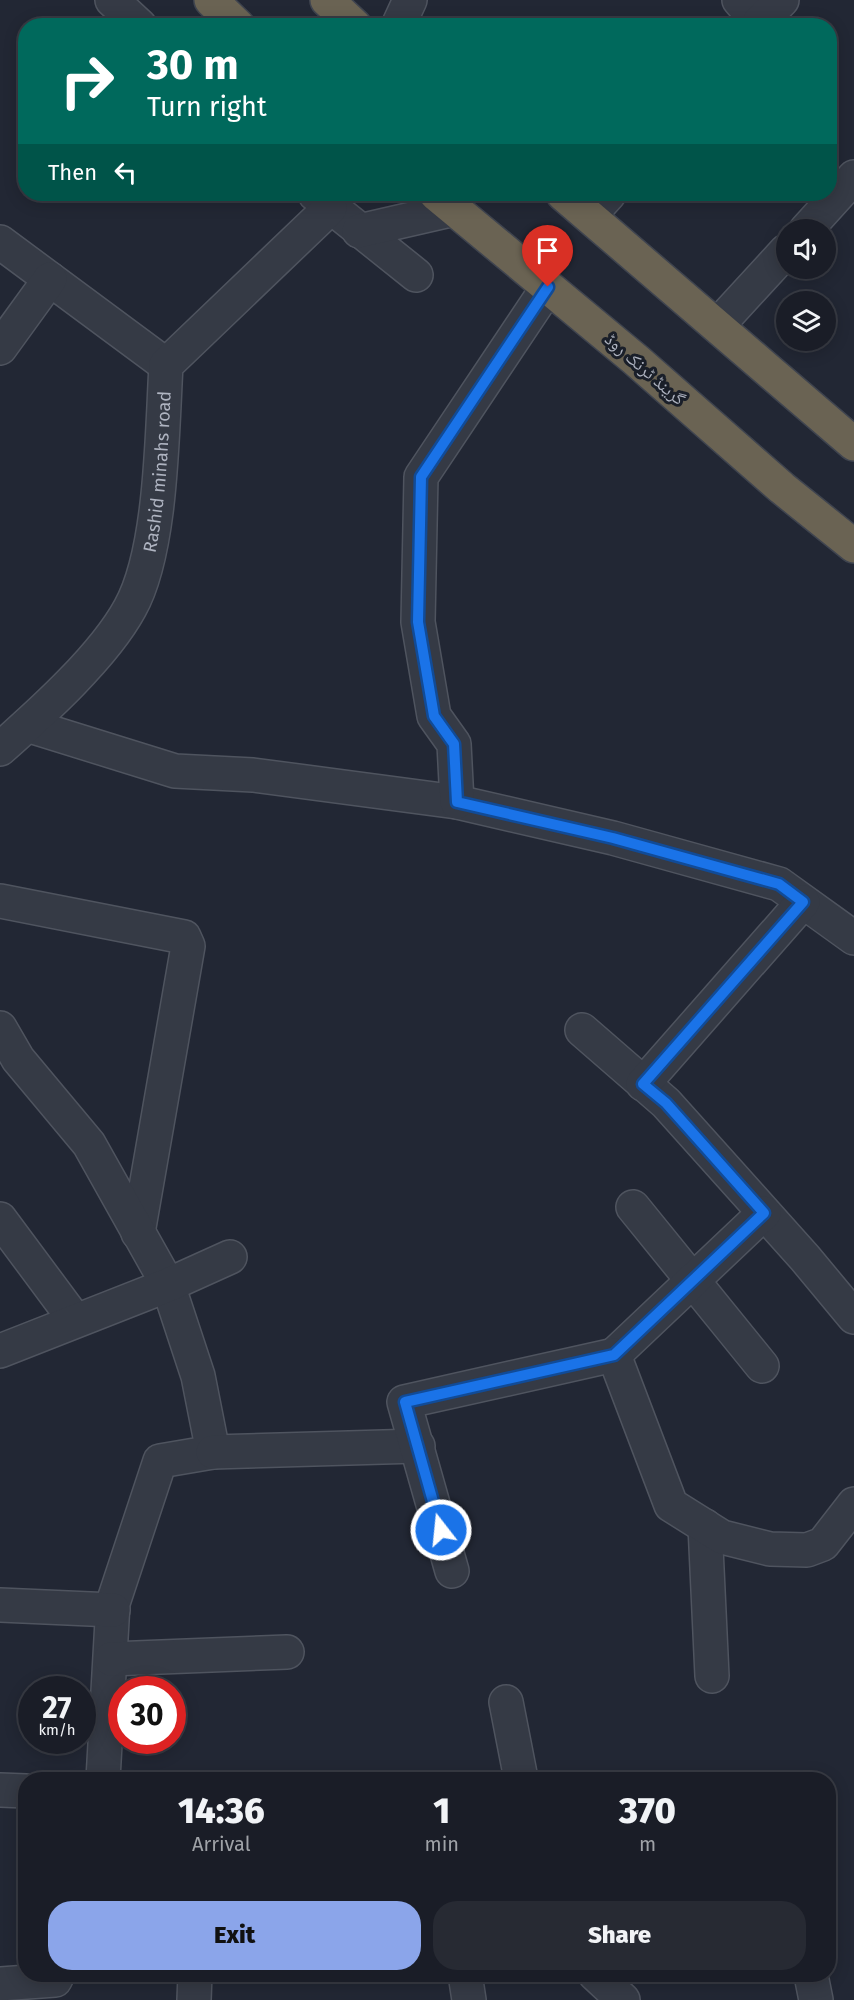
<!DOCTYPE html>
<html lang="en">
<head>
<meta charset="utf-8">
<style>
  :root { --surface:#1a1d27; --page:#272a33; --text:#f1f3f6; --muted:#9fa2a7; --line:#383b44; --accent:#8ba5ea }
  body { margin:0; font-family:"Fira Sans","Noto Naskh Arabic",sans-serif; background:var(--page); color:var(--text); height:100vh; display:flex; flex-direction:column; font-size:22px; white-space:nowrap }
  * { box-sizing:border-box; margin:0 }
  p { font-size:20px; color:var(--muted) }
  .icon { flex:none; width:33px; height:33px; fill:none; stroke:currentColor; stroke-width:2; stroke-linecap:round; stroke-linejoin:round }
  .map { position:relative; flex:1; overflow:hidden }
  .side { position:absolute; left:18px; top:1772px; width:818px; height:210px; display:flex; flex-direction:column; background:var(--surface); border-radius:24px; box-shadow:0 3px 15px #0003,0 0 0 2px var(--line) }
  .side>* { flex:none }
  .banner { position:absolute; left:18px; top:18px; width:819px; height:183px; border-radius:24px; box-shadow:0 3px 15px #0003,0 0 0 2px var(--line); background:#00695c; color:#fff; overflow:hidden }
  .tools { position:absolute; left:776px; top:219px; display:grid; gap:12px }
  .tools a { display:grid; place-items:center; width:60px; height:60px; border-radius:50%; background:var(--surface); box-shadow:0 3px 15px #0003,0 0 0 2px var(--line); font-size:30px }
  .speed { position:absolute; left:18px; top:1676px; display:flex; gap:12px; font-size:30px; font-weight:700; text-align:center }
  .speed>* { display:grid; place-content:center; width:78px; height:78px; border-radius:50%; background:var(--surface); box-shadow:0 3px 15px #0003,0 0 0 2px var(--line); line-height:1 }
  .speed small { font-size:15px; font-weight:400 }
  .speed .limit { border:9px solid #d22; background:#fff; color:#111 }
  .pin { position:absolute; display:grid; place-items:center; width:51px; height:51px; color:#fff; margin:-62px -26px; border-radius:50% 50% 50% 0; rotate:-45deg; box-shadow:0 0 6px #0007 }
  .pin .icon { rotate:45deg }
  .me { position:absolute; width:66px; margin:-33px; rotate:344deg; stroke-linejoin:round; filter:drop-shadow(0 0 4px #0008) }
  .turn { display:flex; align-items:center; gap:21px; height:126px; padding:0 30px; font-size:27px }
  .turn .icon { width:78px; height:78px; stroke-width:2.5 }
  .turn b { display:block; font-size:42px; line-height:51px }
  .then { display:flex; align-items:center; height:57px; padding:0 30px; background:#0003; gap:12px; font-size:22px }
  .eta { display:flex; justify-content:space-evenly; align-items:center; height:102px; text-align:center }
  .eta b { font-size:36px; font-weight:800; line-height:42px }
  .button { display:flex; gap:12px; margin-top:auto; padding:12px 30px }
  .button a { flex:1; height:69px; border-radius:24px; background:var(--accent); color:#111; font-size:24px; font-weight:800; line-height:69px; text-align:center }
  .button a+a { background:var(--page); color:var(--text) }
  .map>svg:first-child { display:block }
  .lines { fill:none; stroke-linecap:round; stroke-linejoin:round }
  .minor-casing { stroke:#4f545f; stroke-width:36 }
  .highway-casing { stroke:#3f444f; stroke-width:36 }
  .minor { stroke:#353a45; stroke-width:33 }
  .highway { stroke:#6a6353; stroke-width:33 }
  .route-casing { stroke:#114b97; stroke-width:15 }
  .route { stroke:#1a73e8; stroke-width:10 }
  .labels { text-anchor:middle; stroke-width:6; stroke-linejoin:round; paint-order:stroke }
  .street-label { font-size:18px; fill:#afb4c1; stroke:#1a1f29 }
</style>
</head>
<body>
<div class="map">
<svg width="854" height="2000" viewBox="0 0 854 2000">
  <rect width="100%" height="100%" fill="#222734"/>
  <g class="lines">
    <defs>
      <g id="minor">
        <path d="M112 0 140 26"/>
        <path d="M739 0 759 23 756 26"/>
        <path d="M759 23 782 0"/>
        <path d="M398 26 410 0"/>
        <path d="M315 194 416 275"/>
        <path d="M590 215 609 194"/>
        <path d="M806 230 854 177"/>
        <path d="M359 231 455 209"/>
        <path d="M0 242 166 365"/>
        <path d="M718 325 786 251"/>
        <path d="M0 348 50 279"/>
        <path d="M27 725 175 771 253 775 457 802 613 838 779 884 854 938"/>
        <path id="s1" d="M0 749C42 712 104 656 130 608 162 551 162 432 166 365L330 208"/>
        <path d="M457 802 454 744 434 716 418 622 421 477 548 287"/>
        <path d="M0 901 184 937 188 946 138 1233"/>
        <path d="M0 1028 18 1059 89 1144 168 1285 198 1376 213 1452 160 1461 113 1603 103 1779"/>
        <path d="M582 1030 666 1103 805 1258 854 1317"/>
        <path d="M643 1084 803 902"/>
        <path d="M633 1207 762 1366"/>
        <path d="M0 1219 75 1320"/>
        <path d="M0 1351 168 1285 230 1257"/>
        <path d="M614 1355 764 1213"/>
        <path d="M213 1452 418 1446"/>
        <path d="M705 1526 712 1676"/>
        <path d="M452 1571 404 1402 614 1355 671 1505 722 1537 770 1549 807 1550 823 1544 854 1504"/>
        <path d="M0 1605 113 1610"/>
        <path d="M111 1659 287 1652"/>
        <path d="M506 1702 521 1779"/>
        <path d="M0 1790 26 1791"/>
        <path d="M465 1974 469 2000"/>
        <path d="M595 1974 623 2000"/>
        <path d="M811 1975 816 2000"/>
        <path d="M0 1984 55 1980 58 1974"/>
        <path d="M194 2000 195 1974"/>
      </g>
      <path id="highway" d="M211 0 238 26
        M327 0 355 26
        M436 194 636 360 782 488 854 546
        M563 194 854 444"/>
    </defs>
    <use href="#minor" class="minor-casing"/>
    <use href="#highway" class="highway-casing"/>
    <use href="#minor" class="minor"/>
    <use href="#highway" class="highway"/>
  </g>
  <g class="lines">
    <defs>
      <path id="route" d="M441 1530 405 1402 614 1355 764 1213 666 1103 643 1084 803 902 779 884 613 838 457 802 454 744 434 716 418 622 421 477 548 287"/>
    </defs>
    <use href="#route" class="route-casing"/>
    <use href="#route" class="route"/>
  </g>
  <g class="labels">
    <g class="street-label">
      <text transform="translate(645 369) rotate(41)" y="6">گرینڈ ٹرنک روڈ</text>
      <text dy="6" stroke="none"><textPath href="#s1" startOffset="333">Rashid minahs road</textPath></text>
    </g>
  </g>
</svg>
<div class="tools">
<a><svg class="icon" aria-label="sound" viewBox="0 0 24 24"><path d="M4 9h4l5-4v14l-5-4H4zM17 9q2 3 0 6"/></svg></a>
<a><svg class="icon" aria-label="layers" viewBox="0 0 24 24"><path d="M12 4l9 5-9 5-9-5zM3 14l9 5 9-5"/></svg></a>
</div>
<div class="speed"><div>27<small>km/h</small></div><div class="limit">30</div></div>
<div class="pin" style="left:548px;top:287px;background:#d93025"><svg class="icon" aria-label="arrive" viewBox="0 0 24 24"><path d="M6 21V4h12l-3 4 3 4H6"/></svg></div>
<svg class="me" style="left:441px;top:1530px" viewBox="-20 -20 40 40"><circle r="17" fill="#1a73e8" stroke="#fff" stroke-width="3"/><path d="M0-11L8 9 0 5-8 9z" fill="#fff"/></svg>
<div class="banner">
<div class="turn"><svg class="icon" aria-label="right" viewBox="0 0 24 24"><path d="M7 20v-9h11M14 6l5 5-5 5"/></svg><div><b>30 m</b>Turn right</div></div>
<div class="then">Then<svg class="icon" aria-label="left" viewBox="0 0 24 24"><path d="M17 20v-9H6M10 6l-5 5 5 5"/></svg></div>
</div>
<section class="side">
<div class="eta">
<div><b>14:36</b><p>Arrival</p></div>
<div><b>1</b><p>min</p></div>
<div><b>370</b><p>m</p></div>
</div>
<div class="button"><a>Exit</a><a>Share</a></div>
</section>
</div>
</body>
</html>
